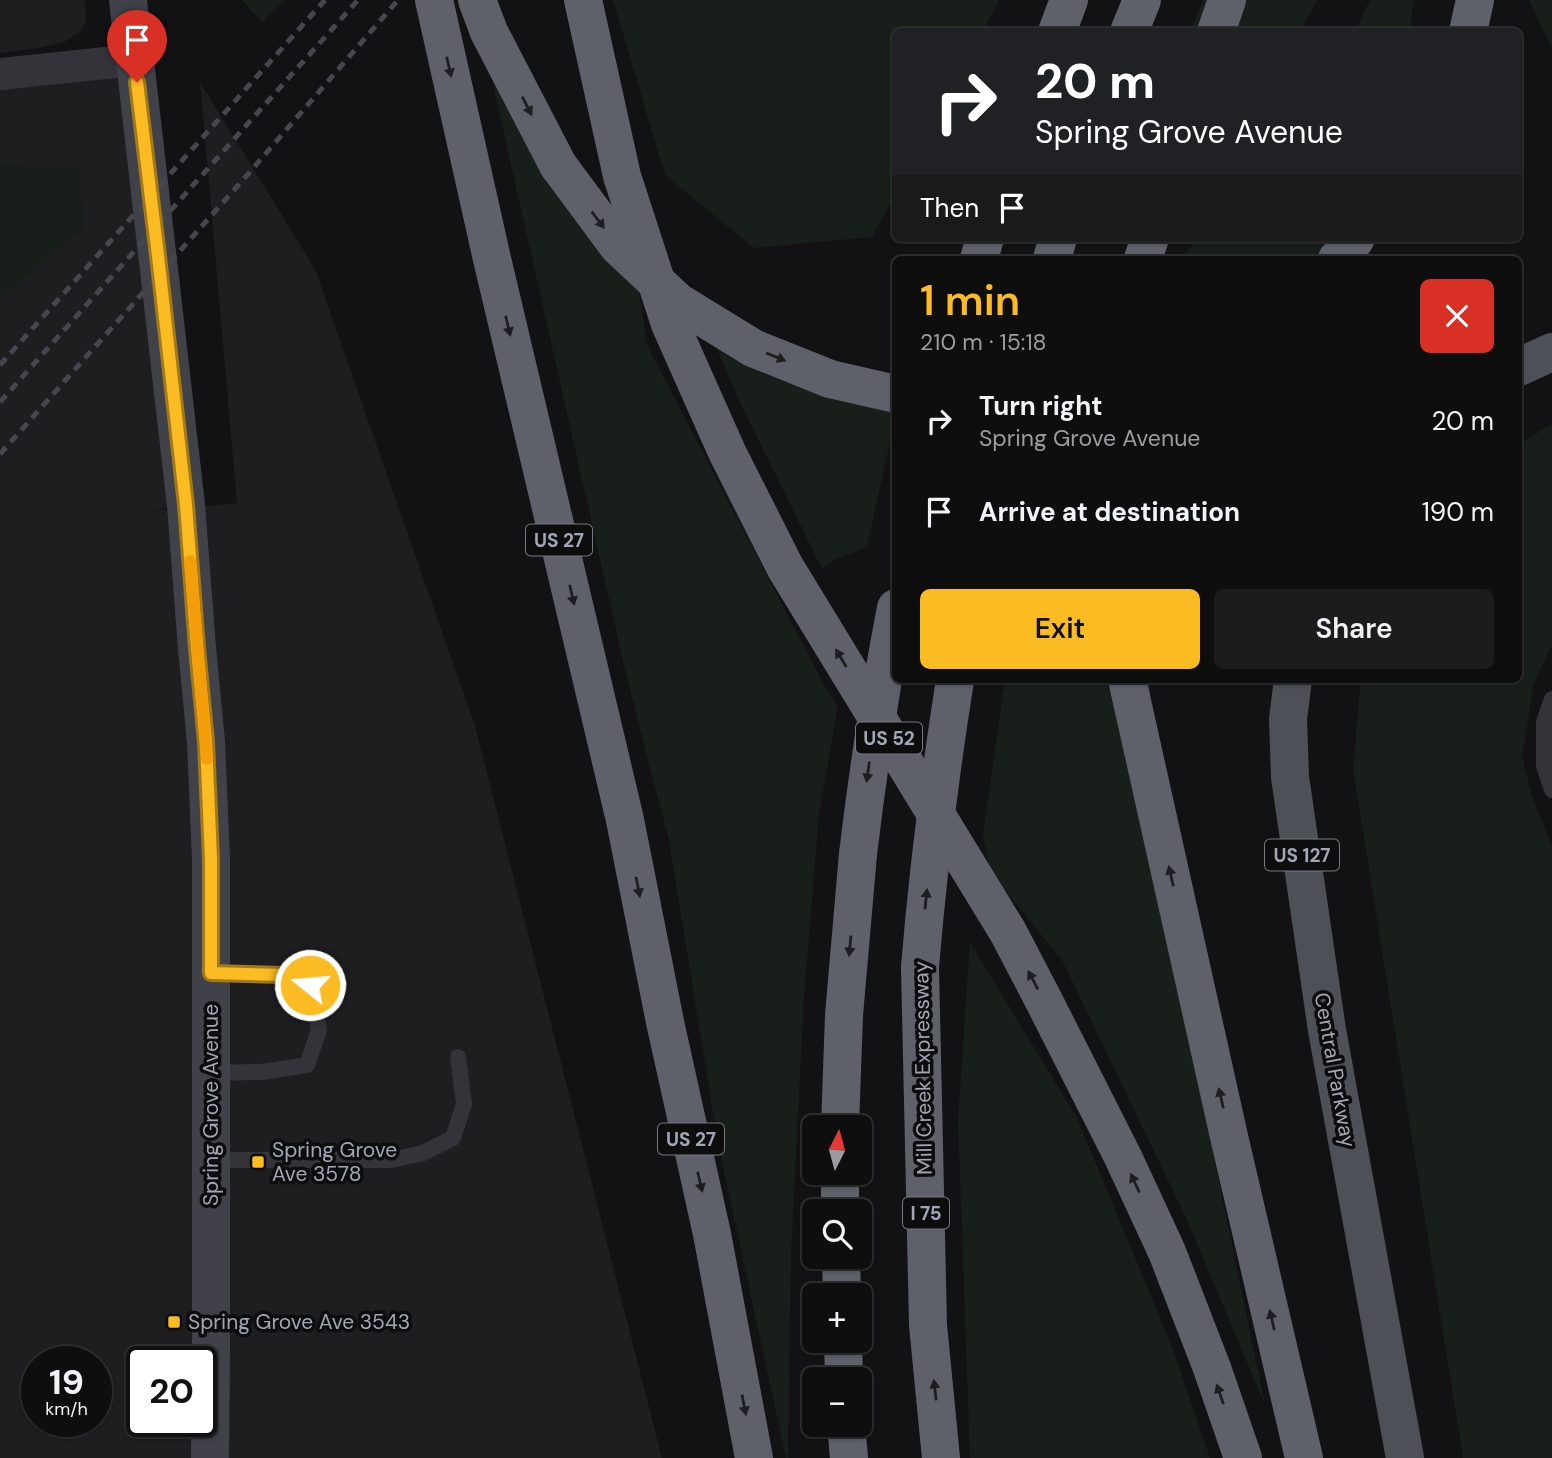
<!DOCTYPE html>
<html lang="en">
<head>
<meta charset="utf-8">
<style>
  :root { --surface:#0e0e0f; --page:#1c1c1d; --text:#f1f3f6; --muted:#9b9c9e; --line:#2e2e2f; --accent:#fabb23 }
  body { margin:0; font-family:"DM Sans",sans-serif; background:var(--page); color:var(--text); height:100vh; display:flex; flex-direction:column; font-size:26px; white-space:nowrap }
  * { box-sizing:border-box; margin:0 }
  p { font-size:23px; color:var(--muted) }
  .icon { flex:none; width:38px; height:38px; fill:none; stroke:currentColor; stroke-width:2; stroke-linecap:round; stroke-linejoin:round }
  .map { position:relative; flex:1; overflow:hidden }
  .sheet { position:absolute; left:892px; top:256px; width:630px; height:427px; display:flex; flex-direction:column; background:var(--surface); border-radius:10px; box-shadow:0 2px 5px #0004,0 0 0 2px var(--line) }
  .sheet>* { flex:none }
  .guide { position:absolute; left:892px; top:28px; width:630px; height:214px; border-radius:10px; box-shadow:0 2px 5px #0004,0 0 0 2px var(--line); background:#202124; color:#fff; overflow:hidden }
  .needle { width:46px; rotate:6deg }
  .fabs { position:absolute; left:802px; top:1115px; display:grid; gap:14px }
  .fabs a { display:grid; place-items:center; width:70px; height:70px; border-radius:10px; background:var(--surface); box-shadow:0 2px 5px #0004,0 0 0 2px var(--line); font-size:35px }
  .speed { position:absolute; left:21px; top:1346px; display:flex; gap:14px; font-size:35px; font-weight:700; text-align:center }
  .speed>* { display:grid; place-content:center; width:91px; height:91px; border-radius:50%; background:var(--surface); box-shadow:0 2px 5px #0004,0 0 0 2px var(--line); line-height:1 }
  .speed small { font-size:18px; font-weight:400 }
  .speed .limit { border:4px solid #111; border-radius:10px; background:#fff; color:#111 }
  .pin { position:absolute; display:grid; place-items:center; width:60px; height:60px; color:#fff; margin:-72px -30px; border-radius:50% 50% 50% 0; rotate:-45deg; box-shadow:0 0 7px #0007 }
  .pin .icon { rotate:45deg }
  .me { position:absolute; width:77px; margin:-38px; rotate:287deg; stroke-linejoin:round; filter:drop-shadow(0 0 5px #0008) }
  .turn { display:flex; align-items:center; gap:24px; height:147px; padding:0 28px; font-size:32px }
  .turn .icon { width:91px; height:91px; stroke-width:2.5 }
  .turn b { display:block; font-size:49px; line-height:60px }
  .then { display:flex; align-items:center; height:66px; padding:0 28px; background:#0003; gap:14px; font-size:26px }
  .round { display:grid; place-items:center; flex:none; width:74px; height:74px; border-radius:10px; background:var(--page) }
  .summary { display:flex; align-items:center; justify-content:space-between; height:119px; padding:0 28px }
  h1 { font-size:42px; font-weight:600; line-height:52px; color:var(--accent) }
  .action { display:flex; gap:14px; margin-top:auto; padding:14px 28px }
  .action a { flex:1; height:80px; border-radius:10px; background:var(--accent); color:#111; font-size:28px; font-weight:600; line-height:80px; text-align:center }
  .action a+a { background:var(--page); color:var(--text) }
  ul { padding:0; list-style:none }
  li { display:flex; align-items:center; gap:21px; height:91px; padding:0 28px }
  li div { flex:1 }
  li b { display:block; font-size:26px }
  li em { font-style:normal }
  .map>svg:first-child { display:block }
  .built { fill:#1e1e21; fill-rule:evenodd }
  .green { fill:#181e19 }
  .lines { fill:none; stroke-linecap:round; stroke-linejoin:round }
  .service { stroke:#333339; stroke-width:16 }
  .minor { stroke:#333339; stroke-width:32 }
  .secondary { stroke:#414249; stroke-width:38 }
  .primary { stroke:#4e5058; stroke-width:38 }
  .motorway { stroke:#5e616a; stroke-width:38 }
  .rail { stroke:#46474e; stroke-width:5; stroke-dasharray:9 7; stroke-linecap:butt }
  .motorway-bridge { stroke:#5e616a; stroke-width:38 }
  .oneway { fill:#1d1e20 }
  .route-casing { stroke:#a27a17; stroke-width:18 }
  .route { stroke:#fabb23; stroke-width:12 }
  .slow { stroke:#f59e0b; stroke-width:12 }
  .poi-dot { fill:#fabb23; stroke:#0d0d0e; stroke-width:2.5 }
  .labels { text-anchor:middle; stroke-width:7; stroke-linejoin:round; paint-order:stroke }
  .shield { fill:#0d0d0e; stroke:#757983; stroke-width:2 }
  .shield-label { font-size:19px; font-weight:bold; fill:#a2a7b5 }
  .street-label { font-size:21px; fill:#a2a7b5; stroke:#0d0d0e }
  .poi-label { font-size:21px; fill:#a2a7b5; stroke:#0d0d0e; text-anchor:start }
</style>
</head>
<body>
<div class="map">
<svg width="1552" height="1458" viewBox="0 0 1552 1458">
  <rect width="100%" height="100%" fill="#121214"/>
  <path class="built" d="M0 0H85L86 22 80 32 64 42 39 48 0 53Z
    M134 60 186 505 150 511 237 503 200 82 315 269 475 726 662 1458H0V74ZM37 1362H96V1421H37ZM142 1362H201V1421H142Z"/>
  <path class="green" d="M242 0H285L262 22Z
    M613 0H999L983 31 896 32V193L872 237 754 248 665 175Z
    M1203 0H1317L1301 31 1190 32Z
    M1370 0H1414L1410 31H1355Z
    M1529 0H1552V49Z
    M491 30 632 243 647 345 824 685 838 705 819 814 804 997 791 1254 788 1458H786L718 1143 669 841 625 670 493 85Z
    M0 166 80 167 83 230 0 298Z
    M1200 238H1354L1344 259H1178Z
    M691 288 896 415 867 547 835 560 822 569 736 394Z
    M1552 424V645L1534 683 1522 757 1532 795 1552 847V1458H1463L1353 769 1361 679H1519V444Z
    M1005 679H1153L1149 700 1198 1080 1265 1405 1187 1220 1063 962 990 872 983 835Z
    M970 942 1077 1118 1173 1349 1210 1458H970L958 1119Z"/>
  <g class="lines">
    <path class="service" d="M1552 699 1544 722V766L1552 790
      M211 973 283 975 310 985 319 1030 307 1065 262 1072 211 1073
      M211 1160H391L423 1153 453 1138 464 1104 458 1057"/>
    <path class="minor" d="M0 74 134 60"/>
    <path class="secondary" d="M128 0 186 505 197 648 206 742 211 859V1351L210 1458"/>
    <path class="primary" d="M1519 367 1552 352
      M1293 679 1288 719 1290 777 1327 1030 1405 1458"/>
    <path class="motorway" d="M434 0 492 259 625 820 665 1022 712 1234 754 1458
      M477 0 489 32 558 165
      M583 0 622 176 670 324 727 452 785 567 1008 932 1044 1001 1123 1157 1167 1252 1212 1368 1243 1458
      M1057 32 1069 0
      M1129 32 1142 0
      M1216 32 1227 0
      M1468 32 1475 0
      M979 259 985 238
      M1052 259 1058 238
      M1143 259 1150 238
      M1337 259 1349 248 1356 238
      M1127 679 1230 1141 1304 1458
      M920 967 928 1325 941 1458
      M840 1127 844 1015 858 854
      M840 1172V1211
      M841 1256 842 1295
      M843 1340 844 1379
      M846 1424 849 1458"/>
    <path class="rail" d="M0 365 325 0
      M0 402 358 0
      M0 454 249 173 398 0"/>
    <path class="motorway-bridge" d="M558 165 618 246 678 302 753 348 830 379 896 394
      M858 854C868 771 880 690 896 608
      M920 967C928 870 940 775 955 680"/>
  </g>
  <defs><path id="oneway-solid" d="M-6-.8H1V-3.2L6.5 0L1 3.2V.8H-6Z" transform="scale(1.75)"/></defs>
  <g class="oneway">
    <use href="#oneway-solid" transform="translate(449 67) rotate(77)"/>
    <use href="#oneway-solid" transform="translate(527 106) rotate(63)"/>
    <use href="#oneway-solid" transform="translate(598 220) rotate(53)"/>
    <use href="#oneway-solid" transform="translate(508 326) rotate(77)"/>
    <use href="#oneway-solid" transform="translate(776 357) rotate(22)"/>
    <use href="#oneway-solid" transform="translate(572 595) rotate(77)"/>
    <use href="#oneway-solid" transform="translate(841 658) rotate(-121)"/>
    <use href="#oneway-solid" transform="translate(868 772) rotate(98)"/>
    <use href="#oneway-solid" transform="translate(1171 876) rotate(-103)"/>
    <use href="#oneway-solid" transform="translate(638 887) rotate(79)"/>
    <use href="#oneway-solid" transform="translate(926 899) rotate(-84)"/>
    <use href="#oneway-solid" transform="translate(850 946) rotate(95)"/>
    <use href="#oneway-solid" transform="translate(1033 980) rotate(-118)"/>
    <use href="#oneway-solid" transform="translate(1221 1098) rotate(-103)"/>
    <use href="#oneway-solid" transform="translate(700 1182) rotate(77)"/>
    <use href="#oneway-solid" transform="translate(1135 1183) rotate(-115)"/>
    <use href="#oneway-solid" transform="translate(1272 1320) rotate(-103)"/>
    <use href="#oneway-solid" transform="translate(935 1390) rotate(-96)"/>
    <use href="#oneway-solid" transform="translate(1220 1394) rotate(-109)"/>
    <use href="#oneway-solid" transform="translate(744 1405) rotate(79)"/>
  </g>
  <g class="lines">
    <defs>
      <path id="route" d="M137 82 158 256 186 505 197 648 206 742 211 859V973L283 975 310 985"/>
    </defs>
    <use href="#route" class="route-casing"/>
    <use href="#route" class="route"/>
    <path class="slow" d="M190 561 207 759"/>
  </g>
  <g class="poi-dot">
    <rect x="251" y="1155" width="14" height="14" rx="3.5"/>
    <rect x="167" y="1315" width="14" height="14" rx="3.5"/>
  </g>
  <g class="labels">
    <g class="shield">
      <rect x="526" y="524.5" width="66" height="31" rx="5"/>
      <rect x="856" y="722.5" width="66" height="31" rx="5"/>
      <rect x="1265" y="839.5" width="74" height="31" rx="5"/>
      <rect x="658" y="1123.5" width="66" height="31" rx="5"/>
      <rect x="903" y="1197.5" width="46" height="31" rx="5"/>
    </g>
    <g class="shield-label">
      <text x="559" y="547">US 27</text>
      <text x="889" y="745">US 52</text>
      <text x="1302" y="862">US 127</text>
      <text x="691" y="1146">US 27</text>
      <text x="926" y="1220">I 75</text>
    </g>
    <g class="street-label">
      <text transform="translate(923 1068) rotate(-91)" y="7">Mill Creek Expressway</text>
      <text transform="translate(1335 1070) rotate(80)" y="7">Central Parkway</text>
      <text transform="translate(211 1105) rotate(-90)" y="7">Spring Grove Avenue</text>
    </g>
    <g class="poi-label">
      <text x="272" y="1157">Spring Grove<tspan x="272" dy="24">Ave 3578</tspan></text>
      <text x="188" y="1329">Spring Grove Ave 3543</text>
    </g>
  </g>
</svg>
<div class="fabs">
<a><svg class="needle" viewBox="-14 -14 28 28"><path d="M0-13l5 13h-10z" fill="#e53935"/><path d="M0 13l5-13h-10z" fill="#9b9c9e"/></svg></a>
<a><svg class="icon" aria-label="search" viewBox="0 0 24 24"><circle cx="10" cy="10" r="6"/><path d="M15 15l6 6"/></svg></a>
<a>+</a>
<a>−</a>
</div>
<div class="speed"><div>19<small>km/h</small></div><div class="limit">20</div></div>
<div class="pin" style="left:137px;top:82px;background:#d93025"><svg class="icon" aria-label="arrive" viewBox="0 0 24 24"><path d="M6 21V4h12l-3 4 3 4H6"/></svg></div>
<svg class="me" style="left:310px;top:985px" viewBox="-20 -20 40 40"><circle r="17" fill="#fabb23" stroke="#fff" stroke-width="3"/><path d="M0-11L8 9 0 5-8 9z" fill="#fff"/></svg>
<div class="guide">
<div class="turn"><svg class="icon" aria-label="right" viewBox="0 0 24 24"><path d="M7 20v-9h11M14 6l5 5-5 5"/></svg><div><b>20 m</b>Spring Grove Avenue</div></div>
<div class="then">Then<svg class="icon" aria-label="arrive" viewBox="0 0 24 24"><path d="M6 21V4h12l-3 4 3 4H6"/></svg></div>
</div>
<section class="sheet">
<div class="summary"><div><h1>1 min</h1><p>210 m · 15:18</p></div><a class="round" style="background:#d93025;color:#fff"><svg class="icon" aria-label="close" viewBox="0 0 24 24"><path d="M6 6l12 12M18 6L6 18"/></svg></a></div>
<ul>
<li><svg class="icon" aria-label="right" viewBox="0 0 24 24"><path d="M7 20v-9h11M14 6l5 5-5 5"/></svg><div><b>Turn right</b><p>Spring Grove Avenue</p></div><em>20 m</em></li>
<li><svg class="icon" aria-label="arrive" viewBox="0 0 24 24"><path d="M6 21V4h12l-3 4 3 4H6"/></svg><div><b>Arrive at destination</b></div><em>190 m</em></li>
</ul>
<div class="action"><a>Exit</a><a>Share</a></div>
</section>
</div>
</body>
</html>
